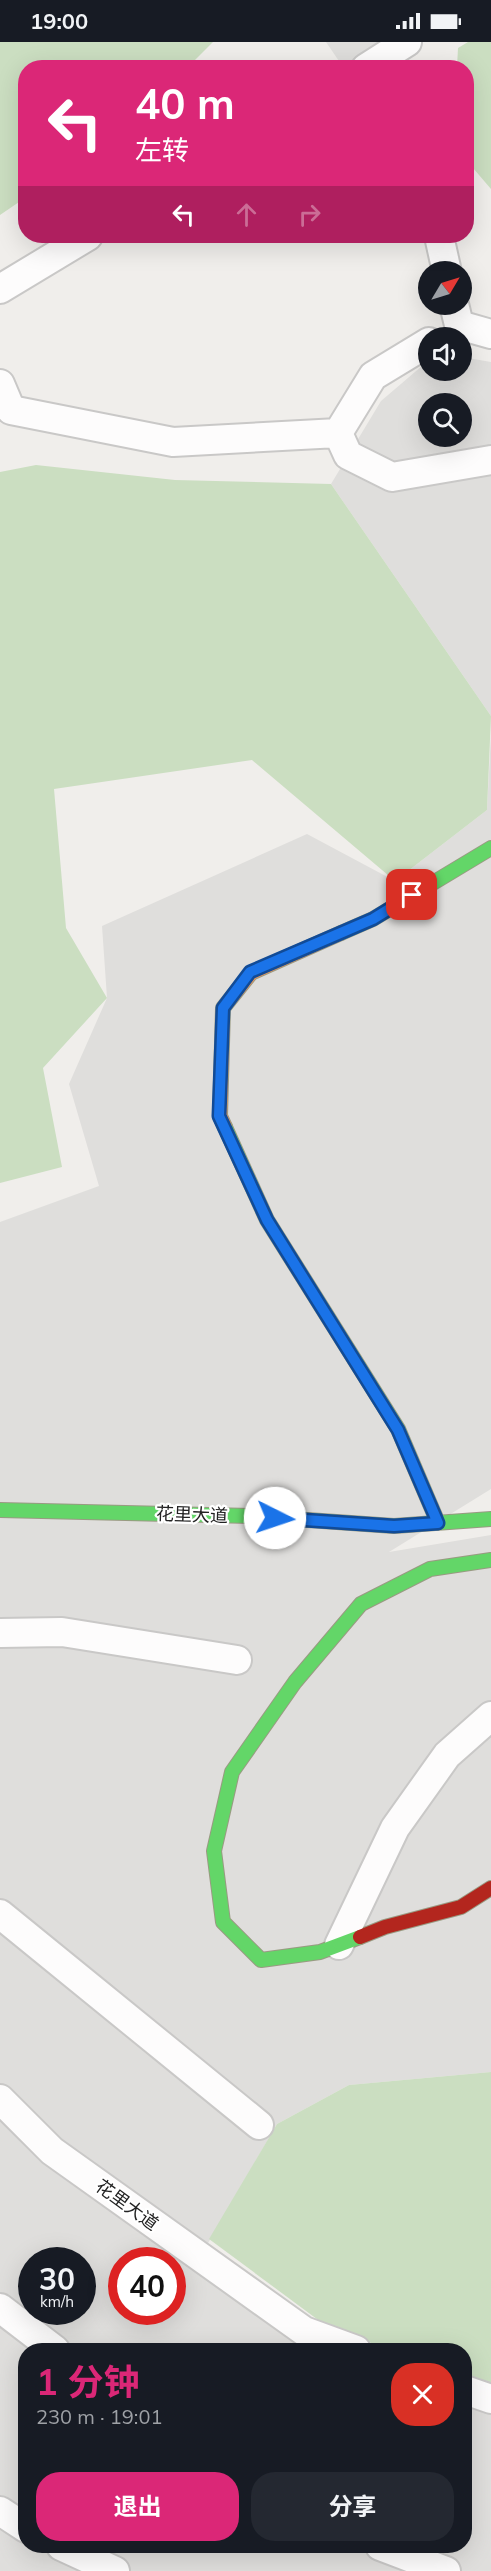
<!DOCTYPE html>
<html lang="zh">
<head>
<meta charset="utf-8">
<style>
  :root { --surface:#171b24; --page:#242831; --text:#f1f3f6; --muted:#9ea1a6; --accent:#db2777 }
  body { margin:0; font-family:Mulish,"Noto Sans SC",sans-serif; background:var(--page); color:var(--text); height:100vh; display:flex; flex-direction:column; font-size:22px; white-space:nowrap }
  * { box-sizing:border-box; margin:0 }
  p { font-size:20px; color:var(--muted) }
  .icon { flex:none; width:33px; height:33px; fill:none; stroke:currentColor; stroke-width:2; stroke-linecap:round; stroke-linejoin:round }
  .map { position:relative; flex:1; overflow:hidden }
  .panel { position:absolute; left:18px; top:2301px; width:454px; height:210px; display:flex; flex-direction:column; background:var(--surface); border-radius:24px; box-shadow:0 6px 24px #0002 }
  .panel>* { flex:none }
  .guide { position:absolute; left:18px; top:18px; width:456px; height:183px; border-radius:24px; box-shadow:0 6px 24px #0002; background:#db2777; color:#fff; overflow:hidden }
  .needle { width:39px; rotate:52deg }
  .controls { position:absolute; left:418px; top:219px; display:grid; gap:12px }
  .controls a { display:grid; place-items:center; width:54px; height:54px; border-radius:50%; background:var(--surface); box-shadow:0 6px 24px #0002; font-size:30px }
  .speed { position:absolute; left:18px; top:2205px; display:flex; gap:12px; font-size:30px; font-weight:700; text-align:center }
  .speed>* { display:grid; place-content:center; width:78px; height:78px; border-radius:50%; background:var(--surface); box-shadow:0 6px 24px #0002; line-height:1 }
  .speed small { font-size:15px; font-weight:400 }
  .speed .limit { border:9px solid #d22; background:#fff; color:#111 }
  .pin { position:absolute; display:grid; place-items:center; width:51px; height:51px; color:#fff; margin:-26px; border-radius:12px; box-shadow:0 3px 9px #0006 }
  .me { position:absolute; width:66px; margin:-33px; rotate:94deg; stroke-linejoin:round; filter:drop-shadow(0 0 4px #0008) }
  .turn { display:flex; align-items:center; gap:21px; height:126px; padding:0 18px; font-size:27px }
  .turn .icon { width:78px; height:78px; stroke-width:2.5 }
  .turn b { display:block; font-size:42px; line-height:51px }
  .lanes { display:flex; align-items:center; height:57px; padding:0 18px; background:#0003; justify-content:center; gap:30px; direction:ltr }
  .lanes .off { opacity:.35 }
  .round { display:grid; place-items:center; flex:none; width:63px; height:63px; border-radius:24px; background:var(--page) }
  .summary { display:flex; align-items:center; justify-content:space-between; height:102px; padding:0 18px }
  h1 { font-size:36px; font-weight:700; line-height:45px; color:var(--accent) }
  .primary-button { display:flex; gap:12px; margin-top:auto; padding:12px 18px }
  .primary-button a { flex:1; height:69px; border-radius:24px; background:var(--accent); color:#fff; font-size:24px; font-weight:700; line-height:69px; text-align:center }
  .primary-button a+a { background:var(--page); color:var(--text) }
  .status { display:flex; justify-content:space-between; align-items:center; height:42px; padding:0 30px; background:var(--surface); direction:ltr }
  .status svg { height:16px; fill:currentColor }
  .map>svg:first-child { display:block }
  .residential { fill:#dfdedc; fill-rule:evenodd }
  .forest { fill:#cbdec1 }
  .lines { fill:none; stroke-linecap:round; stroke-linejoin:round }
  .street-casing { stroke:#c9c8c7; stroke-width:32 }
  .fast-casing { stroke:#999a82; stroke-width:16 }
  .slow-casing { stroke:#999a82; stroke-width:16 }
  .jam-casing { stroke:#999a82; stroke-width:16 }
  .street { stroke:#fdfcfc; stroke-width:28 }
  .fast { stroke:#63d668; stroke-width:14 }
  .slow { stroke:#ff974d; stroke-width:14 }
  .jam { stroke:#b3261e; stroke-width:14 }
  .route-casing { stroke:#114b97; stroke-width:15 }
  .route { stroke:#1a73e8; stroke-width:10 }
  .labels { text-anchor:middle; stroke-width:4.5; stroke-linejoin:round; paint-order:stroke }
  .street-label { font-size:18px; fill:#222; stroke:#fff }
</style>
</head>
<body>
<div class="status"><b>19:00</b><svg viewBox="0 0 49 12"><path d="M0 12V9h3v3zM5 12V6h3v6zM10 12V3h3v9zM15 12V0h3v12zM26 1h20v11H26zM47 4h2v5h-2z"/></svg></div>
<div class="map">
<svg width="491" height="2529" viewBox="0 0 491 2529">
  <rect width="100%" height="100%" fill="#f0eeeb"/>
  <path class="residential" d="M326 0H386L347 26 343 25Z
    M462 315 491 320V674L331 442 381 359 429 318V328H462ZM429 362H462V394H429Z
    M491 693V1447L389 1510 491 1493V2030L349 2043 277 2082 193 2227 286 2294 324 2308H26V2504H465V2363L491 2373V2529H0V1180L99 1144 69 1042 107 956 102 884 307 792 395 839 487 768ZM32 2218H82V2270H32ZM122 2218H172V2270H122Z"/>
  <path class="forest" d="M0 0H213L188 25 26 26 25 156 0 173Z
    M468 0H491V147L467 119 466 26 457 25 458 6Z
    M36 423 175 438 331 442 491 674 487 768 395 839 252 718 54 747 66 886 107 956 43 1026 62 1125 0 1141V430Z
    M491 2030V2345L465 2336V2308H391L329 2286 209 2197 277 2082 349 2043Z"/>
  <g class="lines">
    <defs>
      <path id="street" d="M366 26 407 0
        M439 194 447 230
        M0 247 88 194
        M454 262 459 283 491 292
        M429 300 373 334 338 391 348 413 392 435 491 418
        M0 342 11 368 173 400 338 391
        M0 1591 62 1590 237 1618
        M0 1872 259 2083
        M339 1903 395 1786 447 1713 491 1674
        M0 2057 52 2109 304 2289 356 2308
        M0 2266 55 2308
        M465 2348 491 2357
        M0 2469 26 2486
        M61 2504 115 2529
        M380 2504 446 2529"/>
      <path id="fast" d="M341 891 373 877 491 806
        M225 1085 267 1178 398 1387 438 1481
        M0 1468 251 1474 394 1484 491 1477
        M360 1895 320 1910 261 1918 223 1880 214 1809 232 1730 295 1640 361 1562 430 1527 491 1518"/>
      <path id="slow" d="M225 1085 220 1074 223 966 251 931 341 891"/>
      <path id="jam" d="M360 1895 385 1885 461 1865 491 1846"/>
    </defs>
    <use href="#street" class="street-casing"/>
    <use href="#fast" class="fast-casing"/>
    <use href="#slow" class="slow-casing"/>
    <use href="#jam" class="jam-casing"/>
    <use href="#street" class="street"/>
    <use href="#fast" class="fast"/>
    <use href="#slow" class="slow"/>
    <use href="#jam" class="jam"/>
  </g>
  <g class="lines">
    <defs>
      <path id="route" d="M275 1476 394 1484 438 1481 398 1388 267 1178 219 1074 223 966 250 930 373 877 412 853"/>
    </defs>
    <use href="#route" class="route-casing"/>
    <use href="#route" class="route"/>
  </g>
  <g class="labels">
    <g class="street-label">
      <text transform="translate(192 1473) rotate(2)" y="6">花里大道</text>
      <text transform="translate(127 2163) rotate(36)" y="6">花里大道</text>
    </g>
  </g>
</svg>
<div class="controls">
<a><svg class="needle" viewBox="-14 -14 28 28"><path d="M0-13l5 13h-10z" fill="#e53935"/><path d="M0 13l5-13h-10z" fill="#9ea1a6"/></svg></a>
<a><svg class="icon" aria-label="sound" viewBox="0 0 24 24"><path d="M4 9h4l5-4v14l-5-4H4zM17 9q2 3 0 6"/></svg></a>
<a><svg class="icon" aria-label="search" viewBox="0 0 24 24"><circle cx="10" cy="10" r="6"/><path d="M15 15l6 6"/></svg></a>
</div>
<div class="speed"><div>30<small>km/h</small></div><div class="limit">40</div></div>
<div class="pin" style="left:412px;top:853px;background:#d93025"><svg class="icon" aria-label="arrive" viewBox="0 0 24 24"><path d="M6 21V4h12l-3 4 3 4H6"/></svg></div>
<svg class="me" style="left:275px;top:1476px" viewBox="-20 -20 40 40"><circle r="19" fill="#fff"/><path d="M0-13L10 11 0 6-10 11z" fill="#1a73e8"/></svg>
<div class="guide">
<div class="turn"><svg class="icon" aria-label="left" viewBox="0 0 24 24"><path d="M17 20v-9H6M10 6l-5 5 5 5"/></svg><div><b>40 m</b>左转</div></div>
<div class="lanes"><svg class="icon" aria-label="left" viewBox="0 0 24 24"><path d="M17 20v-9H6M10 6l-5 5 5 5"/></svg><svg class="icon off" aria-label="ahead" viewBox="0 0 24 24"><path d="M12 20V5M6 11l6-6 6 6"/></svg><svg class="icon off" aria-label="right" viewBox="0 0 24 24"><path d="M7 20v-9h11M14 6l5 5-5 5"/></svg></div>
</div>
<section class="panel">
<div class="summary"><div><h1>1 分钟</h1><p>230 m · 19:01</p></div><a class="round" style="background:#d93025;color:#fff"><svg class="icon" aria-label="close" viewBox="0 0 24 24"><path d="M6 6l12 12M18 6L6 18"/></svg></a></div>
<div class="primary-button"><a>退出</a><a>分享</a></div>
</section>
</div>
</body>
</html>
